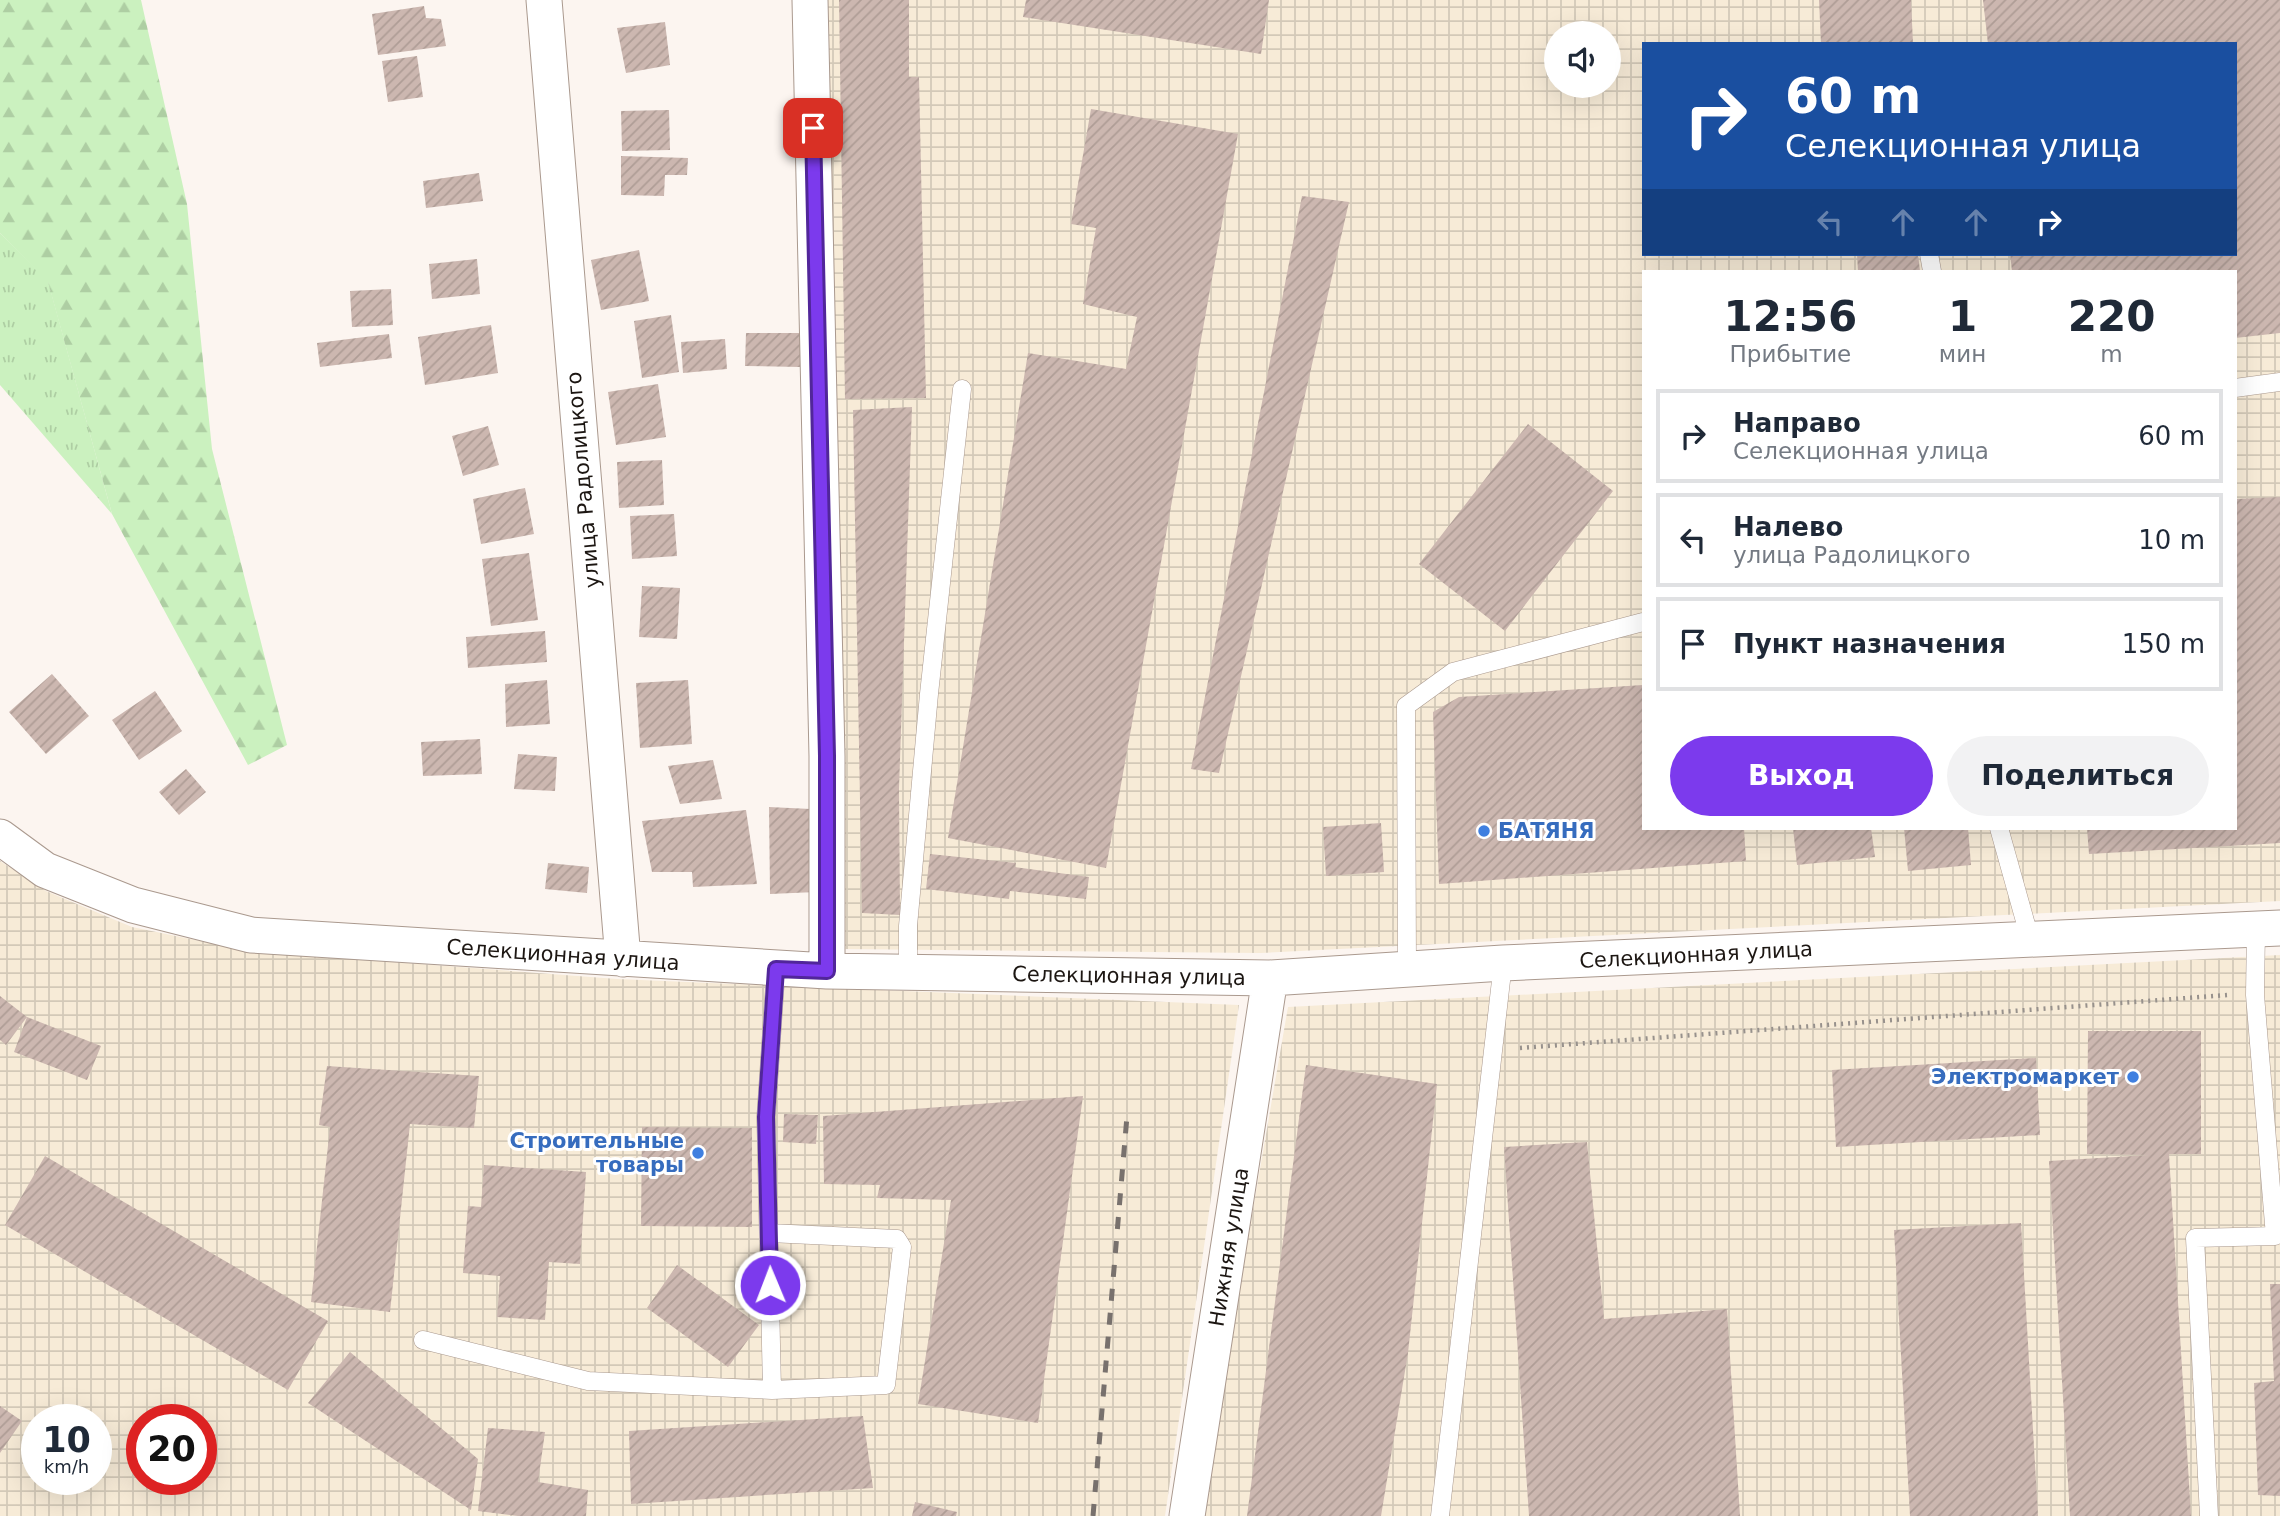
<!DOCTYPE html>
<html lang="ru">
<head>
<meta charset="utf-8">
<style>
  :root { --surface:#fff; --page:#f2f2f3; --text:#1f2937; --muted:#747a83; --line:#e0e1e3; --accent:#7c3aed }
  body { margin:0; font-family:"DejaVu Sans",sans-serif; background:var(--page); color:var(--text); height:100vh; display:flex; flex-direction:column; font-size:26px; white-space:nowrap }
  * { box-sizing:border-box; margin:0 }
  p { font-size:23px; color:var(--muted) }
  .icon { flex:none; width:38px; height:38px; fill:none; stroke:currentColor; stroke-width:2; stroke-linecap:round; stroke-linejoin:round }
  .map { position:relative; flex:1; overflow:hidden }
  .side { position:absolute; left:1642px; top:270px; width:595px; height:560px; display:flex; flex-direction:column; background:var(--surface); border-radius:0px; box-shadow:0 7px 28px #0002 }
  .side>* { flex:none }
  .banner { position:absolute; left:1642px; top:42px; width:595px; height:214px; border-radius:0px; box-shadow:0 7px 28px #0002; background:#1a4fa0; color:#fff; overflow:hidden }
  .fabs { position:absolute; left:1544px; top:21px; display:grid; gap:14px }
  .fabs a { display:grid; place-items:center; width:77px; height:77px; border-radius:50%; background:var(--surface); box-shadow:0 7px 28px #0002; font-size:35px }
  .speed { position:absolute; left:21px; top:1404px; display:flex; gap:14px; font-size:35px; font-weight:700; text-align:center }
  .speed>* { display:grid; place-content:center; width:91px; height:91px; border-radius:50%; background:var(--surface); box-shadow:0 7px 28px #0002; line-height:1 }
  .speed small { font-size:18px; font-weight:400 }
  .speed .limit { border:10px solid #d22; background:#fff; color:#111 }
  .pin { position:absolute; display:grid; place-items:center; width:60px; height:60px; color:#fff; margin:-30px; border-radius:14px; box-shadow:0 4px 10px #0006 }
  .me { position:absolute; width:77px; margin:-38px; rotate:359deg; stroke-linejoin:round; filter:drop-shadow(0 0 5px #0008) }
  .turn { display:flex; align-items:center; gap:24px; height:147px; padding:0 28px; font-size:32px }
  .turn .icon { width:91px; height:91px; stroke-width:2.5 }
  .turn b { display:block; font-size:49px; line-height:60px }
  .lanes { display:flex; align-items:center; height:66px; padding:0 28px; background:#0003; justify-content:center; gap:35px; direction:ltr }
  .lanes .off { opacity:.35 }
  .eta { display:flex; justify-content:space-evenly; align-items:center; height:119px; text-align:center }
  .eta b { font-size:42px; font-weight:700; line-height:49px }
  .action { display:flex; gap:14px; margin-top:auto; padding:14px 28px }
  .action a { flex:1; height:80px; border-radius:42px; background:var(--accent); color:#fff; font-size:28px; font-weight:700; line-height:80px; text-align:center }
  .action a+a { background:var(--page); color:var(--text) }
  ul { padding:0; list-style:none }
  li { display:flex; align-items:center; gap:21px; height:94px; margin:0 14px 10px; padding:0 14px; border:4px solid var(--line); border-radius:0px }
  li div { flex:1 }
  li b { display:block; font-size:26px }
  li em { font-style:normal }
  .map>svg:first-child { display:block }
  .industrial { fill:url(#industrial-grid); fill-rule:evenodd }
  .grass { fill:url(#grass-tufts) }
  .forest { fill:url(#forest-firs) }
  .building { fill:url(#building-hatch) }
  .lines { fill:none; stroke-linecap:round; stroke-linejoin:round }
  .lane-casing { stroke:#aa998e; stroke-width:19 }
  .street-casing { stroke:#aa998e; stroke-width:37 }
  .path { stroke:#97918c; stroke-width:4.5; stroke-dasharray:2 5; stroke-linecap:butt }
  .lane { stroke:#fff; stroke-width:18 }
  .street { stroke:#fff; stroke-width:35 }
  .rail { stroke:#78716d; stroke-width:5; stroke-dasharray:12 12; stroke-linecap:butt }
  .route-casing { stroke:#51269a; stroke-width:18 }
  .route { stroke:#7c3aed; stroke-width:12 }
  .shop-dot { fill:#3f7fe0; stroke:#fff; stroke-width:2.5 }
  .labels { text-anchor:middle; stroke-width:6; stroke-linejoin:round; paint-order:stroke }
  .street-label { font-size:21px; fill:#1c1612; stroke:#fff }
  .shop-label { font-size:21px; font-weight:bold; fill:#366cbe; stroke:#fff; text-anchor:end }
</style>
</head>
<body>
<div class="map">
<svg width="2280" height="1516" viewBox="0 0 2280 1516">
  <defs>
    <pattern id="industrial-grid" width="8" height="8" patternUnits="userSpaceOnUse" patternTransform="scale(1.75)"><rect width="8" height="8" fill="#f7ebd7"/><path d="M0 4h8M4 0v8" fill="none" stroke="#d3c9b8"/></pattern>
    <pattern id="grass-tufts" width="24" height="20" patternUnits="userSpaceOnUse" patternTransform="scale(1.75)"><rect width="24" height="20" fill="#cbf1bf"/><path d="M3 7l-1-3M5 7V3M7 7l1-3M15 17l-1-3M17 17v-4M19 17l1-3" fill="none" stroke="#aecea3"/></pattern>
    <pattern id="forest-firs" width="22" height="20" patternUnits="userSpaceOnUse" patternTransform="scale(1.75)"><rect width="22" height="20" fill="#cbf1bf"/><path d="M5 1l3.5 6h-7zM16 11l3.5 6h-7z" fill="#aecea3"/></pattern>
    <pattern id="building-hatch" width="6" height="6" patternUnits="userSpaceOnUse" patternTransform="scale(1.75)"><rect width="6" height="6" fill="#ccb7b0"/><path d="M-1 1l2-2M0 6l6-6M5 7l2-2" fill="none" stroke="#af9d96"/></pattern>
  </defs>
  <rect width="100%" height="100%" fill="#fcf5f0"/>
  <path class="industrial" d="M828 0H2280V901L1261 953 841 949ZM1556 33H1608V86H1556ZM1643 44H2235V254H1643ZM1643 271H2235V828H1643Z
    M0 861 46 891 132 927 249 951 617 979 1239 1005 1165 1516H0ZM37 1419H96V1479H37ZM142 1419H201V1479H142Z
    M2280 955V1516H1200L1288 1007Z"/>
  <path class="grass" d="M0 233 48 281 112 514 0 385Z"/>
  <path class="forest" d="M0 0H141L187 204 212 449 287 745 248 765 112 514 48 282 0 233Z"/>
  <path class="building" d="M839 0H909V77H919L926 398 845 399Z
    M1026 0H1269L1261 54 1023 17Z
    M1819 0H1911L1913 44H1821Z
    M1983 0H2280V333L2235 338V271H2012L2010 254H2235V44H1988Z
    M424 6 426 18 441 19 446 46 378 55 372 14Z
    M665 22 670 65 626 73 617 28Z
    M417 56 423 97 388 102 382 61Z
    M1091 109 1238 134 1106 868 948 838 1028 353 1126 369 1137 317 1083 304 1096 228 1071 224Z
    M669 110 670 150 622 151 621 111Z
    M621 156 688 158 687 175H665L664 196 621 195Z
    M479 173 483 201 426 208 423 181Z
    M1302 196 1349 202 1219 773 1191 769Z
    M639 250 649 301 601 310 591 260Z
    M1857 254H1918L1920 271H1858Z
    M477 259 480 294 432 299 429 264Z
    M391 289 393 325 352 327 350 291Z
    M671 315 679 372 642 378 634 321Z
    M491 325 498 373 425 385 418 337Z
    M746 333H800V367L745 366Z
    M389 334 392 358 320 367 317 343Z
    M725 339 727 369 683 373 681 342Z
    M658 384 666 437 616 445 608 392Z
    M912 407 899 789 900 915 862 913 853 410Z
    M1528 424 1613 491 1505 631 1419 564Z
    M488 426 499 465 463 476 452 436Z
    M662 460 664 505 619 508 617 462Z
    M525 488 534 534 481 544 473 499Z
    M2280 497V843L2089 854 2087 828H2235V499Z
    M674 514 677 556 632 559 630 516Z
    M529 553 538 620 491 626 482 559Z
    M642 586 680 588 677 639 639 637Z
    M545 631 547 662 468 668 466 637Z
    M52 674 89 716 46 754 9 712Z
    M547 680 550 724 506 727 505 684Z
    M688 680 692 744 640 748 636 683Z
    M1643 685V828H1744L1746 861 1439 884 1433 712 1459 697Z
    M155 691 182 731 139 760 112 720Z
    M480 739 482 774 423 776 421 742Z
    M518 754 557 757 555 791 514 789Z
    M713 760 722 799 680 804 668 766Z
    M186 769 206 792 179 815 159 792Z
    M769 807 811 809 816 892 770 894Z
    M746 810 757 884 693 887 692 872H652L642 821Z
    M1381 823 1384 872 1326 876 1323 827Z
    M1793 828H1871L1875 857 1797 865Z
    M1904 828H1968L1971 865 1908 871Z
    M930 854 1016 863 1015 867 1089 877 1086 899 1010 891 1009 899 926 889Z
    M548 863 589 867 587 893 545 889Z
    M0 996 27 1017 6 1045 0 1040Z
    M27 1017 101 1046 87 1080 14 1052Z
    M2088 1031H2201V1154H2169L2191 1516H2070L2049 1161 2149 1155 2087 1154Z
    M2036 1058 2040 1135 1836 1147 1832 1070Z
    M1306 1065 1437 1084 1408 1353 1381 1516H1247Z
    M327 1066 479 1076 474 1128 410 1124 390 1312 311 1302 330 1127 319 1125Z
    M1083 1096 1038 1423 918 1404 951 1200 877 1198 880 1185 824 1184 823 1116Z
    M784 1114 818 1115 816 1144 783 1142Z
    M642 1127 752 1128V1227L641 1226Z
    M1587 1142 1604 1319 1727 1309 1740 1516H1529L1504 1147Z
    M45 1156 328 1321 288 1390 5 1225Z
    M484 1165 586 1172 580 1264 549 1262 545 1320 497 1317 500 1276 463 1273 468 1206 481 1207Z
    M2021 1223 2038 1516H1910L1894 1230Z
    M677 1265 759 1325 728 1367 647 1308Z
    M2270 1284H2280V1496L2258 1495 2254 1383 2274 1381Z
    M350 1352 478 1459 471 1510 308 1403Z
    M0 1406 22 1421 0 1453Z
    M863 1416 873 1488 631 1504 629 1431Z
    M488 1428 545 1432 538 1482 588 1490 586 1516H518L478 1511Z
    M915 1502 957 1512 956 1516H912Z"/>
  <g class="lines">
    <defs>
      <path id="lane" d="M1929 254 1932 271
        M2235 388 2280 382
        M1999 828 2030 939
        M1407 969 1406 706 1453 672 1643 622
        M908 973V926L929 694 962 389
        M769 1233 897 1239 902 1247 886 1385 772 1390
        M423 1340 588 1381 772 1390 766 1117 776 969
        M1440 1516 1503 963
        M2209 1516 2195 1238 2275 1236 2255 995 2256 929"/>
      <path id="street" d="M544 0 623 959
        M810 0 827 756V971
        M0 837 45 870 133 905 251 935 827 971 1270 978 1503 963 2280 928
        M1187 1516 1270 978"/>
    </defs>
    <use href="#lane" class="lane-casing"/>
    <use href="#street" class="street-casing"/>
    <path class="path" d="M1520 1048 2227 995"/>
    <use href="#lane" class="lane"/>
    <use href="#street" class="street"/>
    <path class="rail" d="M1093 1516 1127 1116"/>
  </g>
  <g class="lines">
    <defs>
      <path id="route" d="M770 1285 766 1117 776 969 827 971V756L813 128"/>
    </defs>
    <use href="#route" class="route-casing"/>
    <use href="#route" class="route"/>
  </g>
  <g class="shop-dot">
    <circle cx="1484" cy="831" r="7"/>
    <circle cx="2133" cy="1077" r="7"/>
    <circle cx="698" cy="1153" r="7"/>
  </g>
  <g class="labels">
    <g class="street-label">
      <text transform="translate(583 480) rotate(-95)" y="7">улица Радолицкого</text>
      <text transform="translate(563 955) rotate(4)" y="7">Селекционная улица</text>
      <text transform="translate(1696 955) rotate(-3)" y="7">Селекционная улица</text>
      <text transform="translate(1129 976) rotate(1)" y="7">Селекционная улица</text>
      <text transform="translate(1229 1247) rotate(-81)" y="7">Нижняя улица</text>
    </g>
    <g class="shop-label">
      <text x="1498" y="838" text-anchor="start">БАТЯНЯ</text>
      <text x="2119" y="1084">Электромаркет</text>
      <text x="684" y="1148">Строительные<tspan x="684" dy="24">товары</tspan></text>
    </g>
  </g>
</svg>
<div class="fabs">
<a><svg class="icon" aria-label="sound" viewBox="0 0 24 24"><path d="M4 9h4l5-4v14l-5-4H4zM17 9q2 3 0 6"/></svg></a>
</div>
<div class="speed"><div>10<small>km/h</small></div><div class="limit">20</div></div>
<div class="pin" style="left:813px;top:128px;background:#d93025"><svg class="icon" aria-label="arrive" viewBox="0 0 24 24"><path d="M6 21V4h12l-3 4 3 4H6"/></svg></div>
<svg class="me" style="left:770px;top:1285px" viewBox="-20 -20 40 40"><circle r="17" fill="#7c3aed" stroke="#fff" stroke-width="3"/><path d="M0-11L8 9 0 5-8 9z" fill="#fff"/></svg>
<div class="banner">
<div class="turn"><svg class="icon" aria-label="right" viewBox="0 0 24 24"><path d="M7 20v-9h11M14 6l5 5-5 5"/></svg><div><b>60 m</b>Селекционная улица</div></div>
<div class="lanes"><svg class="icon off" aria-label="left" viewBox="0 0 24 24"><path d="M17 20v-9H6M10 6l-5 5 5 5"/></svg><svg class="icon off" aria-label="ahead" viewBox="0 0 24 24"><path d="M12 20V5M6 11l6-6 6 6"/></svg><svg class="icon off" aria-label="ahead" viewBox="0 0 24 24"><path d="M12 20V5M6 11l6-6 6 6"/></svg><svg class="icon" aria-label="right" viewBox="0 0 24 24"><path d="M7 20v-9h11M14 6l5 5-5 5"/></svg></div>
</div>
<section class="side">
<div class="eta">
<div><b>12:56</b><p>Прибытие</p></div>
<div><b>1</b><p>мин</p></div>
<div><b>220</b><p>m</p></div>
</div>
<ul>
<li><svg class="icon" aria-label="right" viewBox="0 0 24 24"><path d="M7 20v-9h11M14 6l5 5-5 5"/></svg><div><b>Направо</b><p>Селекционная улица</p></div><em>60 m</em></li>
<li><svg class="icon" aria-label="left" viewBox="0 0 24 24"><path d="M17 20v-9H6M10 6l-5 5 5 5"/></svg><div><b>Налево</b><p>улица Радолицкого</p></div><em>10 m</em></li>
<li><svg class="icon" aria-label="arrive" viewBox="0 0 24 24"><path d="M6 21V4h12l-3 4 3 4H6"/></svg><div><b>Пункт назначения</b></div><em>150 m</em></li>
</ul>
<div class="action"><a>Выход</a><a>Поделиться</a></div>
</section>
</div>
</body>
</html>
